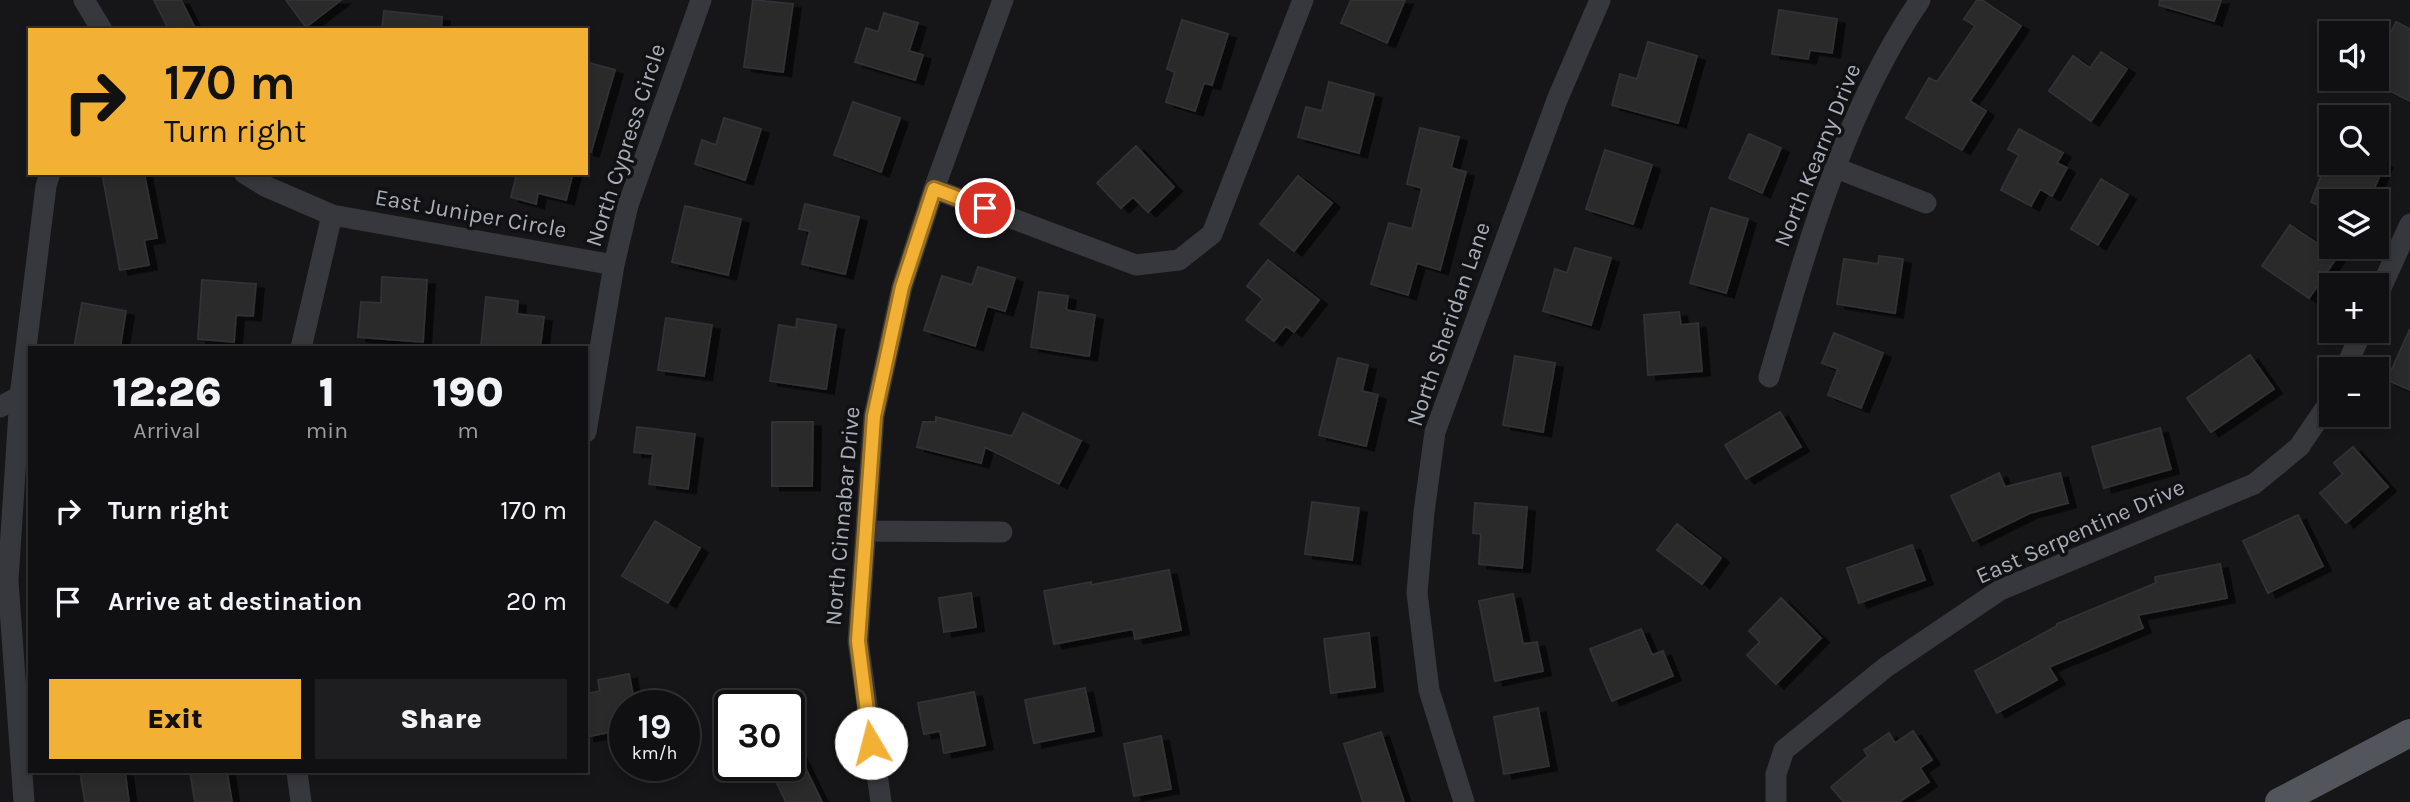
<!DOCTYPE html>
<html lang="en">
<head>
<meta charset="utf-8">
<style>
  :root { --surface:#101012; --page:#1e1e20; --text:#f1f3f6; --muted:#9c9d9f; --line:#303032; --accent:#f2b134 }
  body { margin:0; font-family:Karla,sans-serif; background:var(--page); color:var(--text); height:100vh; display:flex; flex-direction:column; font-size:26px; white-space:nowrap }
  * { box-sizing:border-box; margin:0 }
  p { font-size:23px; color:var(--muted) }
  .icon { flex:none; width:38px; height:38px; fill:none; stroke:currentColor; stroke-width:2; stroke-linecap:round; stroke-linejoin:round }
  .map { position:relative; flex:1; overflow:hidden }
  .side { position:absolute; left:28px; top:346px; width:560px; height:427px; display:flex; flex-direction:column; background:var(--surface); border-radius:0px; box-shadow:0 4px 10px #0003,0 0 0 2px var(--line) }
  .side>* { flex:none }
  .banner { position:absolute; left:28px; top:28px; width:560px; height:147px; border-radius:0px; box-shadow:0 4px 10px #0003,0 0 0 2px var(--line); background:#f2b134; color:#111; overflow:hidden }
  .buttons { position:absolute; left:2319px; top:21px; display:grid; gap:14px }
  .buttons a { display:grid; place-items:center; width:70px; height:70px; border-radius:0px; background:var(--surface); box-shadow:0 4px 10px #0003,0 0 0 2px var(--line); font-size:35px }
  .speed { position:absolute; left:609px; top:690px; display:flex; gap:14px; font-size:35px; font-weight:700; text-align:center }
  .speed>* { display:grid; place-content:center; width:91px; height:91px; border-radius:50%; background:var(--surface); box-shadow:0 4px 10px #0003,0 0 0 2px var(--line); line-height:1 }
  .speed small { font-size:18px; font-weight:400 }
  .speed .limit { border:4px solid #111; border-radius:10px; background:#fff; color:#111 }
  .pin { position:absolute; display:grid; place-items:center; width:60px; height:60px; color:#fff; margin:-30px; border:4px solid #fff; border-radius:50%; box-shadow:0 2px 7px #0007 }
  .me { position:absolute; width:77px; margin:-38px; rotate:352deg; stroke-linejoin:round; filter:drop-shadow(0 0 5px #0008) }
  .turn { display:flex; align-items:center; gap:24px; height:147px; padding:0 21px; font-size:32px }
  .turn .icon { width:91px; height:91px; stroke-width:2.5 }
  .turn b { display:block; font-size:49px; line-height:60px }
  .eta { display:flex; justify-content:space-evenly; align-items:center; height:119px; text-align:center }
  .eta b { font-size:42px; font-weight:800; line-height:49px }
  .cta { display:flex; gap:14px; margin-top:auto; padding:14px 21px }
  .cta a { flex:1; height:80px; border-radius:0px; background:var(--accent); color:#111; font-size:28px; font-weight:800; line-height:80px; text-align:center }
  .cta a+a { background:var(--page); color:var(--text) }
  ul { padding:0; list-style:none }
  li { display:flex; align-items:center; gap:21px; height:91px; padding:0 21px }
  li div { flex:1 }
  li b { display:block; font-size:26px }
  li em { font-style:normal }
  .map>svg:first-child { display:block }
  .building { fill:#29292c; stroke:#303034; stroke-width:2; filter:url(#shadow) }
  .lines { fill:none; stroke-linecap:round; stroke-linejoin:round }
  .minor { stroke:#37383d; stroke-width:21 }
  .major { stroke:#53555c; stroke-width:28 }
  .route-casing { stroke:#9d7322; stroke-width:18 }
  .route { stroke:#f2b134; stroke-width:12 }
  .labels { text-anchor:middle; stroke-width:7; stroke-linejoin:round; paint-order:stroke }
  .street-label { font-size:23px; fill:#a8adb8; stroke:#111113 }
</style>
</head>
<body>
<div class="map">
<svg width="2410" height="802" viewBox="0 0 2410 802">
  <defs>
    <filter id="shadow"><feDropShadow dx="8" dy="4.5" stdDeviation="0" flood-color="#0009"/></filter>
  </defs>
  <rect width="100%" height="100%" fill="#161618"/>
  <path class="building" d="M154 0H181L196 30H169Z
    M286 0H341L306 27Z
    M753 0 793 4 783 72 744 67Z
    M1351 0H1405L1387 43 1341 23Z
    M1977 0H1982L2021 26 1970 101 1986 111 1962 150 1906 118 1929 78 1937 82 1975 26 1964 19Z
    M2160 0H2221L2214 21 2159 5Z
    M1779 10 1837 19 1832 53 1810 50 1808 59 1772 54Z
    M384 11 442 17 441 30H382Z
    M884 13 918 23 909 51 923 55 915 80 855 62 866 28 878 32Z
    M1182 20 1228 34 1212 85 1204 83 1195 111 1166 102 1175 72 1167 69Z
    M2396 22 2410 29V101L2376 84V61Z
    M1648 42 1697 56 1678 123 1612 105 1620 74 1637 79Z
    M2101 52 2127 69 2091 121 2049 91 2073 56 2090 68Z
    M586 62 615 70 591 152 586 151Z
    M1329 82 1374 94 1359 153 1298 137 1306 107 1322 111Z
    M853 102 900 118 881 172 834 155Z
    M724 118 761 129 745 180 695 164 702 140 716 145Z
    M1420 128 1459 137 1451 168 1466 172 1440 270 1417 263 1408 295 1371 284 1389 223 1412 229 1422 188 1407 184Z
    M2019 129 2063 153 2057 163 2067 168 2052 196 2040 189 2031 206 2001 190 2019 155 2008 149Z
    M1749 134 1781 148 1762 193 1729 178Z
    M1136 146 1174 187 1148 212 1133 197 1121 208 1097 183Z
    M1605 150 1652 165 1633 224 1586 209Z
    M2330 153 2331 163H2385L2369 201H2331V210L2311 202Z
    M102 173H144L157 238 144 240 149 265 120 270Z
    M517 173H573L566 200 538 193 536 204 511 197Z
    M1298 176 1332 203 1294 251 1260 224Z
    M2101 179 2128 195 2098 245 2071 229Z
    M805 204 859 217 845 274 802 264 810 231 799 229Z
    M685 206 741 219 728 275 672 262Z
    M1711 208 1748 219 1726 293 1690 283Z
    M2290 225 2337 257 2309 298 2262 266Z
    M1575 248 1611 258 1591 325 1543 311 1555 269 1567 273Z
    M1879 256 1903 259 1895 313 1837 304 1844 259 1878 264Z
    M1268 260 1319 300 1294 332 1286 326 1274 341 1246 320 1263 299 1247 286Z
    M978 267 1015 278 1005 311 987 306 975 346 924 330 942 276 972 285Z
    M382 277 427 280 423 342 358 337 361 302 381 303Z
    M202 280 256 284 253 316 236 315 234 342 198 339Z
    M1039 292 1068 296 1066 310 1095 315 1089 356 1031 347Z
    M486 297 518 301 517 314 544 317 540 348 481 346Z
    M82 303 126 311 120 348H74Z
    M1679 312 1681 325 1698 323 1702 371 1648 375 1644 315Z
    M666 318 712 325 704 376 658 370Z
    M797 319 836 325 826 389 770 381 779 325 796 328Z
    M2410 329V390L2387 380Z
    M1834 333 1883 353 1861 408 1828 395 1838 369 1822 363Z
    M2250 355 2274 389 2211 432 2187 398Z
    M1515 356 1555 363 1543 432 1503 425Z
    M1338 358 1368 365 1362 391 1378 395 1366 446 1319 435Z
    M1780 412 1801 447 1746 479 1725 445Z
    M1023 413 1081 441 1059 484 985 447 981 463 917 447 923 422H936V417L1012 436Z
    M772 422H813L812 486H772Z
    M637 427 695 434 688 489 649 484 653 454 634 452Z
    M2160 428 2171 469 2104 488 2092 447Z
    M2353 447 2388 487 2346 523 2320 493 2343 474 2334 463Z
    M1999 473 2005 487 2060 473 2068 503 2030 513 1973 541 1951 496Z
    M1312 502 1359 508 1352 560 1305 554Z
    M1475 503 1527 507 1522 568 1479 564 1481 534 1473 533Z
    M2298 515 2323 566 2268 593 2243 541Z
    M655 521 700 548 668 603 622 576Z
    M1677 524 1721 558 1702 584 1657 550Z
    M1912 545 1925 580 1859 603 1847 568Z
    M2220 564 2227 598 2138 615 2143 628 2049 667 2057 680 1997 713 1975 671 2057 626V624L2156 583 2155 577Z
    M1169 570 1181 630 1135 639 1133 629 1054 644 1044 591 1091 582V585Z
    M971 593 976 627 944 632 939 598Z
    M1513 594 1523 644 1537 642 1543 671 1495 681 1479 601Z
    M1781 598 1821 638 1776 684 1747 655 1760 642 1749 631Z
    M1641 629 1652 655 1663 651 1673 676 1612 701 1590 649Z
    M1369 633 1375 687 1331 693 1324 639Z
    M629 674 635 705H625V729L586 737V694L600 691 598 680Z
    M1085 688 1094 731 1034 743 1025 700Z
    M974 692 985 745 944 753 940 731 924 734 918 703Z
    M1538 708 1549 766 1504 774 1494 717Z
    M1913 731 1932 760 1920 768 1929 782 1899 802H1844L1831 787 1868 756 1864 750 1889 733 1895 743Z
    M1381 732 1404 802H1363L1344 744Z
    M789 734 822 802H786L768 765H789Z
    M1161 736 1171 789 1134 796 1124 744Z
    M80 772H125L129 802H85Z
    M190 772H227L232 802H195Z"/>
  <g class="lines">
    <path class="minor" d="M84 0 102 30
      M1836 168 1926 203
      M244 173 265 186 332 215 614 265
      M934 189 1136 265 1179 260 1212 234 1303 0
      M2376 299 2410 224
      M301 348 332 215
      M2345 369 2362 331
      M1769 377C1807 247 1843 113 1920 0
      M0 407 20 396
      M586 432 614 265 628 205 701 0
      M867 531 1002 532
      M297 772 301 802
      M24 802 8 581 20 396 46 186 50 173
      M881 802 858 641 874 416 902 287 934 189 1003 0
      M1464 802 1429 690 1417 593 1424 512 1435 432 1557 100 1600 0
      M1776 802V774L1784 750 1886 667 2000 590 2254 484 2299 447 2331 400"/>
    <path class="major" d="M2279 802 2410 733"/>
  </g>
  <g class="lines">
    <defs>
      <path id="route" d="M871 743 858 641 874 416 902 287 934 189 985 208"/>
    </defs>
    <use href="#route" class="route-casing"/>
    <use href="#route" class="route"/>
  </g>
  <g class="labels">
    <g class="street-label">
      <text transform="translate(625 145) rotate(-72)" y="8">North Cypress Circle</text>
      <text transform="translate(1817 155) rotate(-68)" y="8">North Kearny Drive</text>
      <text transform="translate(471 213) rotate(10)" y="8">East Juniper Circle</text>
      <text transform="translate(1448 324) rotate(-71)" y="8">North Sheridan Lane</text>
      <text transform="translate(842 516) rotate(-85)" y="8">North Cinnabar Drive</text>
      <text transform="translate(2080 531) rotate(-24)" y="8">East Serpentine Drive</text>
    </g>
  </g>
</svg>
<div class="buttons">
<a><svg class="icon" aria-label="sound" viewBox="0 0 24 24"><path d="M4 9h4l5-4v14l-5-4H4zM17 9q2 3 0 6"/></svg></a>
<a><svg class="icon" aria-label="search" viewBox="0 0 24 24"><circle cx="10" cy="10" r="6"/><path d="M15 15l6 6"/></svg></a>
<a><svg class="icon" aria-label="layers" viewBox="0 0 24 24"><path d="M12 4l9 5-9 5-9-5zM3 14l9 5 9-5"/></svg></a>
<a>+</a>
<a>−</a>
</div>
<div class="speed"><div>19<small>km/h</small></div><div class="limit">30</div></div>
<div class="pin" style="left:985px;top:208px;background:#d93025"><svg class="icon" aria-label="arrive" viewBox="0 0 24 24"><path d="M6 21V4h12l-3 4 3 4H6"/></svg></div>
<svg class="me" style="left:871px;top:743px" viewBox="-20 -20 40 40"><circle r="19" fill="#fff"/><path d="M0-13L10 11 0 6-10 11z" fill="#f2b134"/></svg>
<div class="banner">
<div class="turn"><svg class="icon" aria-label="right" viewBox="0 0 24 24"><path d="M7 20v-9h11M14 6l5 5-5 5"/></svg><div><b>170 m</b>Turn right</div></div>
</div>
<section class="side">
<div class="eta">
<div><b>12:26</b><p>Arrival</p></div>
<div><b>1</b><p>min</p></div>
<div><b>190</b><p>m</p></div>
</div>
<ul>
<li><svg class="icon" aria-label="right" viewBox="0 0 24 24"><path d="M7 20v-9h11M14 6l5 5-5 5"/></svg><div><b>Turn right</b></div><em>170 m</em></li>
<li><svg class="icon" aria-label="arrive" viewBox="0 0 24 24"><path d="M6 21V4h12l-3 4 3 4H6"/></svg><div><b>Arrive at destination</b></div><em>20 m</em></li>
</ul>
<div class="cta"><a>Exit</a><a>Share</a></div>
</section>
</div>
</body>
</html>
